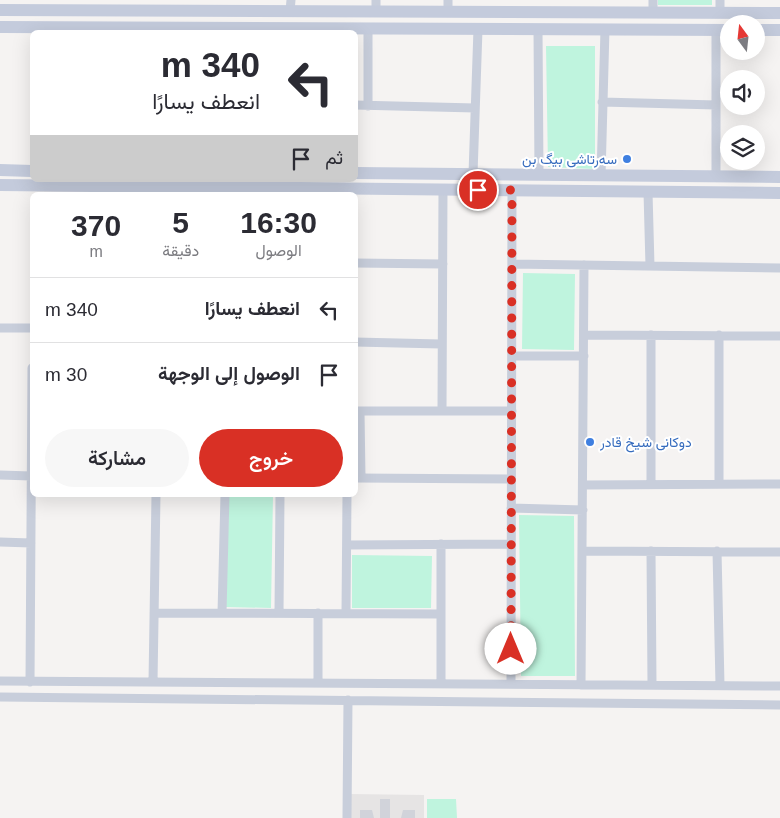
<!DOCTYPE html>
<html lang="ar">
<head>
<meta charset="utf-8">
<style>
  :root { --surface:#fff; --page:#f7f7f7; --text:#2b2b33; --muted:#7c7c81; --line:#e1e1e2; --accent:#d93025 }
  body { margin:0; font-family:Helvetica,Vazirmatn,sans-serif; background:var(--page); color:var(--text); direction:rtl; height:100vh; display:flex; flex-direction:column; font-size:19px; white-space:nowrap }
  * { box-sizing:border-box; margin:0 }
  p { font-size:16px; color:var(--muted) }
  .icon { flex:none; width:28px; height:28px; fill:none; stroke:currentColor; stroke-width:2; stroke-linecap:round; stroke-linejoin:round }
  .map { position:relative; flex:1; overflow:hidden; direction:ltr }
  .details { position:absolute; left:30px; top:192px; width:328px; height:305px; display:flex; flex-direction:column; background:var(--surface); border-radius:8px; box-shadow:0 5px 20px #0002; direction:rtl }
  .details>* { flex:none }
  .guide { position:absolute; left:30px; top:30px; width:328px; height:152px; border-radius:8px; box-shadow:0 5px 20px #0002; direction:rtl; background:#fff; color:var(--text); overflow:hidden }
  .needle { width:32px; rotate:345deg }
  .buttons { position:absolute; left:720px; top:15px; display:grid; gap:10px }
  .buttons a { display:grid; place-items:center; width:45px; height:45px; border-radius:50%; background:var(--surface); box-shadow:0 5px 20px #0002; font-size:25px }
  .pin { position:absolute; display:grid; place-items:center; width:42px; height:42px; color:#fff; margin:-21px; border:2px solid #fff; border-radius:50%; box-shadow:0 1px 5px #0007 }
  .me { position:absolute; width:55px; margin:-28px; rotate:0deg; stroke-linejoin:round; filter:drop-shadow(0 0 4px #0008) }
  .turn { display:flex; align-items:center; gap:18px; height:105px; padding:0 15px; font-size:22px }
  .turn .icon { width:65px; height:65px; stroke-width:2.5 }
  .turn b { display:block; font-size:35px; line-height:42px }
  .then { display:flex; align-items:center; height:48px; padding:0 15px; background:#0003; gap:10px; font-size:19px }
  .eta { display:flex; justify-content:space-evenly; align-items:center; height:85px; text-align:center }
  .eta b { font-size:30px; font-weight:600; line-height:35px }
  .button { display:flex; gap:10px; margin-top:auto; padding:10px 15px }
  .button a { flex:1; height:58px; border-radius:30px; background:var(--accent); color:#fff; font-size:20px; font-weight:600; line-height:58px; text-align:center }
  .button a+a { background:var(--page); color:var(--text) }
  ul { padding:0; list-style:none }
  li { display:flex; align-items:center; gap:15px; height:65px; padding:0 15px; border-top:1px solid var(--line) }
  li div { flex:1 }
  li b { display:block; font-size:19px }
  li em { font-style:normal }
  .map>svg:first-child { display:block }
  .education { fill:#e6e4e4 }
  .green { fill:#bff4de }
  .building { fill:#d1d3da }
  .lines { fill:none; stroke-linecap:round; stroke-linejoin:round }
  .street { stroke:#c8cedb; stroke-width:9 }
  .secondary { stroke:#c4cbdc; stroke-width:12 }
  .route { stroke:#d93025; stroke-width:9; stroke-dasharray:0 16.2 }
  .shop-dot { fill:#3f7fe0; stroke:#fff; stroke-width:2 }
  .labels { text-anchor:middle; stroke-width:4; stroke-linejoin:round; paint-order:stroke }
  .shop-label { font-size:14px; fill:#366cbe; stroke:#fff; text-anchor:end }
</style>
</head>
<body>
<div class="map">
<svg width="780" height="818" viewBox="0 0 780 818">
  <rect width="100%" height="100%" fill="#f5f3f2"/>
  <path class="education" d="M350 794 424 795V818H350Z"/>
  <path class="green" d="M658 0H712V5H658Z
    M546 46H595V169L548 167Z
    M523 273 575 274 574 350 522 349Z
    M229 495H273L271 608 226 607Z
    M519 515 574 516 575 676H521Z
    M352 555 432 556 431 608H352Z
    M427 799H456L457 818H427Z"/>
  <path class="building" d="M380 799H390V818H380Z
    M360 810H372L374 818H360Z
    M403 810H415V818H401Z"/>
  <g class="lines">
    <path class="street" d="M290 11 291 0
      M376 11V0
      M448 11V0
      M653 12V0
      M720 13V0
      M538 29 539 175
      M602 102 716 105
      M355 105 475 108
      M368 106V28
      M473 174 478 29
      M601 176 605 29
      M716 177V30
      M648 192 650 266
      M355 263 443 264
      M512 264 780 268
      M0 328H32
      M584 335 780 336
      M355 342 441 344
      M512 356H584
      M355 411H512
      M360 411 361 478
      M442 411 443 189
      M0 475 31 476
      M355 478 511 479
      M651 484V335
      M719 484V335
      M583 485 780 484
      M511 508 583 510
      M0 542 31 543
      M441 544V684
      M347 545 511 544
      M582 551 780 552
      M651 551 652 685
      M717 551 720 685
      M154 613 440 614
      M222 613 225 495
      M279 613 280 495
      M346 613 347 495
      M0 681 780 686
      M30 682 32 368
      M153 682 156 495
      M318 683V613
      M511 684 512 190
      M581 685 584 265
      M0 697 780 705
      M347 818 348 700"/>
    <path class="secondary" d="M0 10 780 13
      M0 27 729 30
      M756 30H780
      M0 170 32 171
      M355 173 780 177
      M0 185 780 193"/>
  </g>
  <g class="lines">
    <path class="route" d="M478 190H512L511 649"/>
  </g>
  <g class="shop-dot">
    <circle cx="627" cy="159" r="5"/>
    <circle cx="590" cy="442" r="5"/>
  </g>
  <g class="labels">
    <g class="shop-label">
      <text x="617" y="164">سەرتاشی بیگ بن</text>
      <text x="600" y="447" text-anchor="start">دوکانی شیخ قادر</text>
    </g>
  </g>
</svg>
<div class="buttons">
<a><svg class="needle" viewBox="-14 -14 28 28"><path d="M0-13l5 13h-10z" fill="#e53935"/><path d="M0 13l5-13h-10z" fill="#7c7c81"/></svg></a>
<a><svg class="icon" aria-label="sound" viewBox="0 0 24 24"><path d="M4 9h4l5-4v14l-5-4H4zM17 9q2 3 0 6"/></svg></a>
<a><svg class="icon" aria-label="layers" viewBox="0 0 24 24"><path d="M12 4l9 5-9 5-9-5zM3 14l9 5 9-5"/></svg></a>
</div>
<div class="pin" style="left:478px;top:190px;background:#d93025"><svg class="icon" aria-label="arrive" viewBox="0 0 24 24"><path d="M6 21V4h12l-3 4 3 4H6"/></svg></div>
<svg class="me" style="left:511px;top:649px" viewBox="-20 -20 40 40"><circle r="19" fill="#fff"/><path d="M0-13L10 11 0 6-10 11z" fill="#d93025"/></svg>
<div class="guide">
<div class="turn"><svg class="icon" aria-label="left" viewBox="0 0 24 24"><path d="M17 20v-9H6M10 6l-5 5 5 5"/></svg><div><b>340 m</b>انعطف يسارًا</div></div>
<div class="then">ثم<svg class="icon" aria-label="arrive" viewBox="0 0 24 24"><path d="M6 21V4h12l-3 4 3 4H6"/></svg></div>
</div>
<section class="details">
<div class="eta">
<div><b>16:30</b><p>الوصول</p></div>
<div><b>5</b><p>دقيقة</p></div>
<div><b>370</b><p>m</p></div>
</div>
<ul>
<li><svg class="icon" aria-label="left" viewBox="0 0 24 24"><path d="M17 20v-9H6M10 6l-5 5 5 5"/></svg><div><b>انعطف يسارًا</b></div><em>340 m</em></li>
<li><svg class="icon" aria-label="arrive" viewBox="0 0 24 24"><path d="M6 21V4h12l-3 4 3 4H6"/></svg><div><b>الوصول إلى الوجهة</b></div><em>30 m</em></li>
</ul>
<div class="button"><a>خروج</a><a>مشاركة</a></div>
</section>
</div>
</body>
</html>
